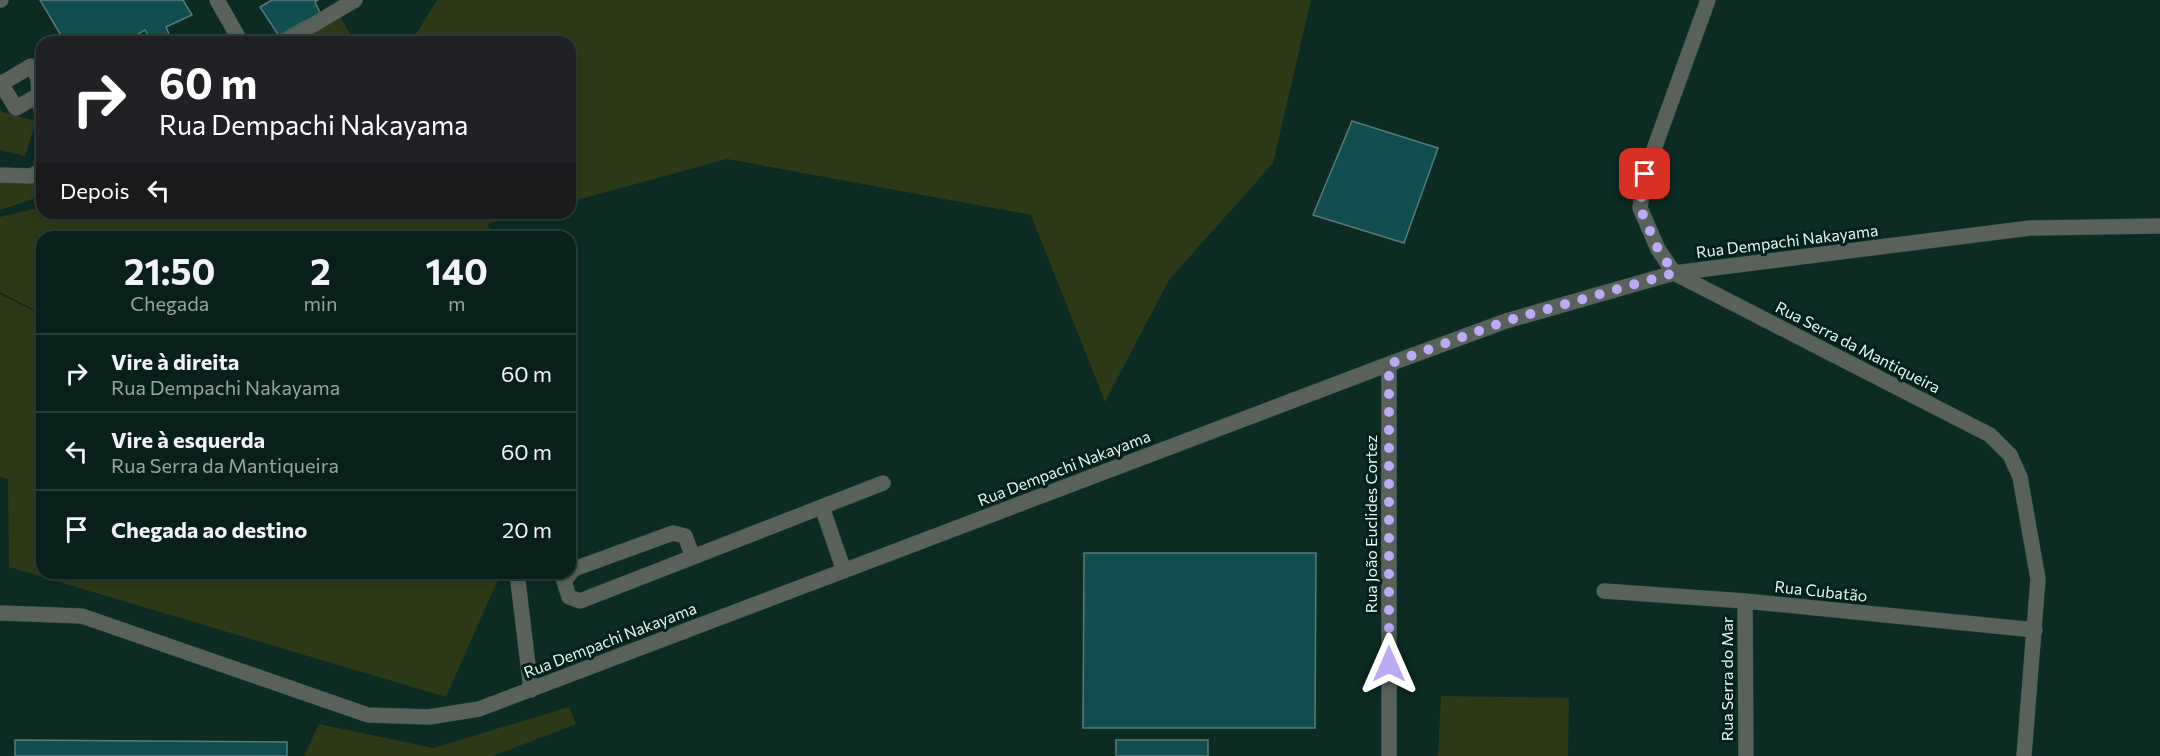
<!DOCTYPE html>
<html lang="pt">
<head>
<meta charset="utf-8">
<style>
  :root { --surface:#09201a; --page:#122823; --text:#f1f3f6; --muted:#99a3a2; --line:#293e39 }
  body { margin:0; font-family:Commissioner,sans-serif; background:var(--page); color:var(--text); height:100vh; display:flex; flex-direction:column; font-size:22px; white-space:nowrap }
  * { box-sizing:border-box; margin:0 }
  p { font-size:20px; color:var(--muted) }
  .icon { flex:none; width:33px; height:33px; fill:none; stroke:currentColor; stroke-width:2; stroke-linecap:round; stroke-linejoin:round }
  .map { position:relative; flex:1; overflow:hidden }
  .drawer { position:absolute; left:36px; top:231px; width:540px; height:348px; display:flex; flex-direction:column; background:var(--surface); border-radius:18px; box-shadow:0 3px 9px #0003,0 0 0 2px var(--line) }
  .drawer>* { flex:none }
  .hud { position:absolute; left:36px; top:36px; width:540px; height:183px; border-radius:18px; box-shadow:0 3px 9px #0003,0 0 0 2px var(--line); background:#202124; color:#fff; overflow:hidden }
  .pin { position:absolute; display:grid; place-items:center; width:51px; height:51px; color:#fff; margin:-26px; border-radius:12px; box-shadow:0 3px 9px #0006 }
  .me { position:absolute; width:66px; margin:-33px; rotate:0deg; stroke-linejoin:round; filter:drop-shadow(0 0 4px #0008) }
  .turn { display:flex; align-items:center; gap:21px; height:126px; padding:0 24px; font-size:27px }
  .turn .icon { width:78px; height:78px; stroke-width:2.5 }
  .turn b { display:block; font-size:42px; line-height:51px }
  .then { display:flex; align-items:center; height:57px; padding:0 24px; background:#0003; gap:12px; font-size:22px }
  .eta { display:flex; justify-content:space-evenly; align-items:center; height:102px; text-align:center }
  .eta b { font-size:36px; font-weight:700; line-height:42px }
  ul { padding:0; list-style:none }
  li { display:flex; align-items:center; gap:18px; height:78px; padding:0 24px; border-top:2px solid var(--line) }
  li div { flex:1 }
  li b { display:block; font-size:22px }
  li em { font-style:normal }
  .map>svg:first-child { display:block }
  .green { fill:#2d3a17 }
  .building { fill:#114d4f; stroke:#587a7b; stroke-width:1.5 }
  .lines { fill:none; stroke-linecap:round; stroke-linejoin:round }
  .minor-casing { stroke:#2a4740; stroke-width:16 }
  .minor { stroke:#59625a; stroke-width:15 }
  .route { stroke:#bbaaf6; stroke-width:10; stroke-dasharray:0 18 }
  .labels { text-anchor:middle; stroke-width:6; stroke-linejoin:round; paint-order:stroke }
  .street-label { font-size:16px; fill:#e5f6f1; stroke:#03211a }
</style>
</head>
<body>
<div class="map">
<svg width="2160" height="756" viewBox="0 0 2160 756">
  <rect width="100%" height="100%" fill="#0c2b23"/>
  <path class="green" d="M437 0H1311L1273 163 1169 280 1105 402 1031 215 727 159 570 202V42H411Z
    M339 14 354 42H292Z
    M0 111 36 121 25 156 0 150Z
    M42 175V196L0 210V178Z
    M42 207V213H529L488 224 492 237H42V314L0 292V217Z
    M0 294 42 315V573H501L446 697 9 567 8 479 0 477Z
    M1441 696 1569 698 1568 756H1438Z
    M569 707 576 724 493 756H304L319 724 433 748Z"/>
  <path class="building" d="M40 0H183L192 15 166 27 169 34 155 42H152L145 30 124 42H65Z
    M272 0H318L315 2 322 17 307 25 304 21 279 36 260 7Z
    M1352 121 1438 148 1404 243 1313 215Z
    M1084 553H1316L1315 728H1083Z
    M15 740 287 742V756H15Z
    M1116 740H1208V756H1116Z"/>
  <g class="lines">
    <defs>
      <path id="minor" d="M0 0H1
        M217 0 241 42
        M1708 0 1645 174 1640 208 1658 249 1674 273 1990 435 2010 455 2020 477 2038 579 2024 756
        M284 42 355 0
        M0 82 16 108 39 95 38 78 31 66 1 84
        M39 95 42 115
        M0 175 31 176 42 170
        M822 507 844 571
        M693 557 685 536 673 533 574 569 564 581 569 597 580 601 883 483
        M517 573 531 690
        M1604 591 1745 601 2035 630
        M1745 601 1746 756
        M0 613 82 616 368 715 429 717 479 709 1389 364 1506 321 1674 273 2030 228 2160 226
        M1389 756V364"/>
    </defs>
    <use href="#minor" class="minor-casing"/>
    <use href="#minor" class="minor"/>
  </g>
  <g class="lines">
    <path class="route" d="M1389 664V364L1506 321 1674 273 1658 249 1640 208 1645 174"/>
  </g>
  <g class="labels">
    <g class="street-label">
      <text transform="translate(1787 241) rotate(-7)" y="6">Rua Dempachi Nakayama</text>
      <text transform="translate(1858 347) rotate(27)" y="6">Rua Serra da Mantiqueira</text>
      <text transform="translate(1064 468) rotate(-21)" y="6">Rua Dempachi Nakayama</text>
      <text transform="translate(1371 524) rotate(-90)" y="6">Rua João Euclides Cortez</text>
      <text transform="translate(1821 591) rotate(6)" y="6">Rua Cubatão</text>
      <text transform="translate(610 640) rotate(-21)" y="6">Rua Dempachi Nakayama</text>
      <text transform="translate(1727 679) rotate(-90)" y="6">Rua Serra do Mar</text>
    </g>
  </g>
</svg>
<div class="pin" style="left:1645px;top:174px;background:#d93025"><svg class="icon" aria-label="arrive" viewBox="0 0 24 24"><path d="M6 21V4h12l-3 4 3 4H6"/></svg></div>
<svg class="me" style="left:1389px;top:664px" viewBox="-20 -20 40 40"><path d="M0-17L14 15 0 8-14 15z" fill="#bbaaf6" stroke="#fff" stroke-width="4"/></svg>
<div class="hud">
<div class="turn"><svg class="icon" aria-label="right" viewBox="0 0 24 24"><path d="M7 20v-9h11M14 6l5 5-5 5"/></svg><div><b>60 m</b>Rua Dempachi Nakayama</div></div>
<div class="then">Depois<svg class="icon" aria-label="left" viewBox="0 0 24 24"><path d="M17 20v-9H6M10 6l-5 5 5 5"/></svg></div>
</div>
<section class="drawer">
<div class="eta">
<div><b>21:50</b><p>Chegada</p></div>
<div><b>2</b><p>min</p></div>
<div><b>140</b><p>m</p></div>
</div>
<ul>
<li><svg class="icon" aria-label="right" viewBox="0 0 24 24"><path d="M7 20v-9h11M14 6l5 5-5 5"/></svg><div><b>Vire à direita</b><p>Rua Dempachi Nakayama</p></div><em>60 m</em></li>
<li><svg class="icon" aria-label="left" viewBox="0 0 24 24"><path d="M17 20v-9H6M10 6l-5 5 5 5"/></svg><div><b>Vire à esquerda</b><p>Rua Serra da Mantiqueira</p></div><em>60 m</em></li>
<li><svg class="icon" aria-label="arrive" viewBox="0 0 24 24"><path d="M6 21V4h12l-3 4 3 4H6"/></svg><div><b>Chegada ao destino</b></div><em>20 m</em></li>
</ul>
</section>
</div>
</body>
</html>
